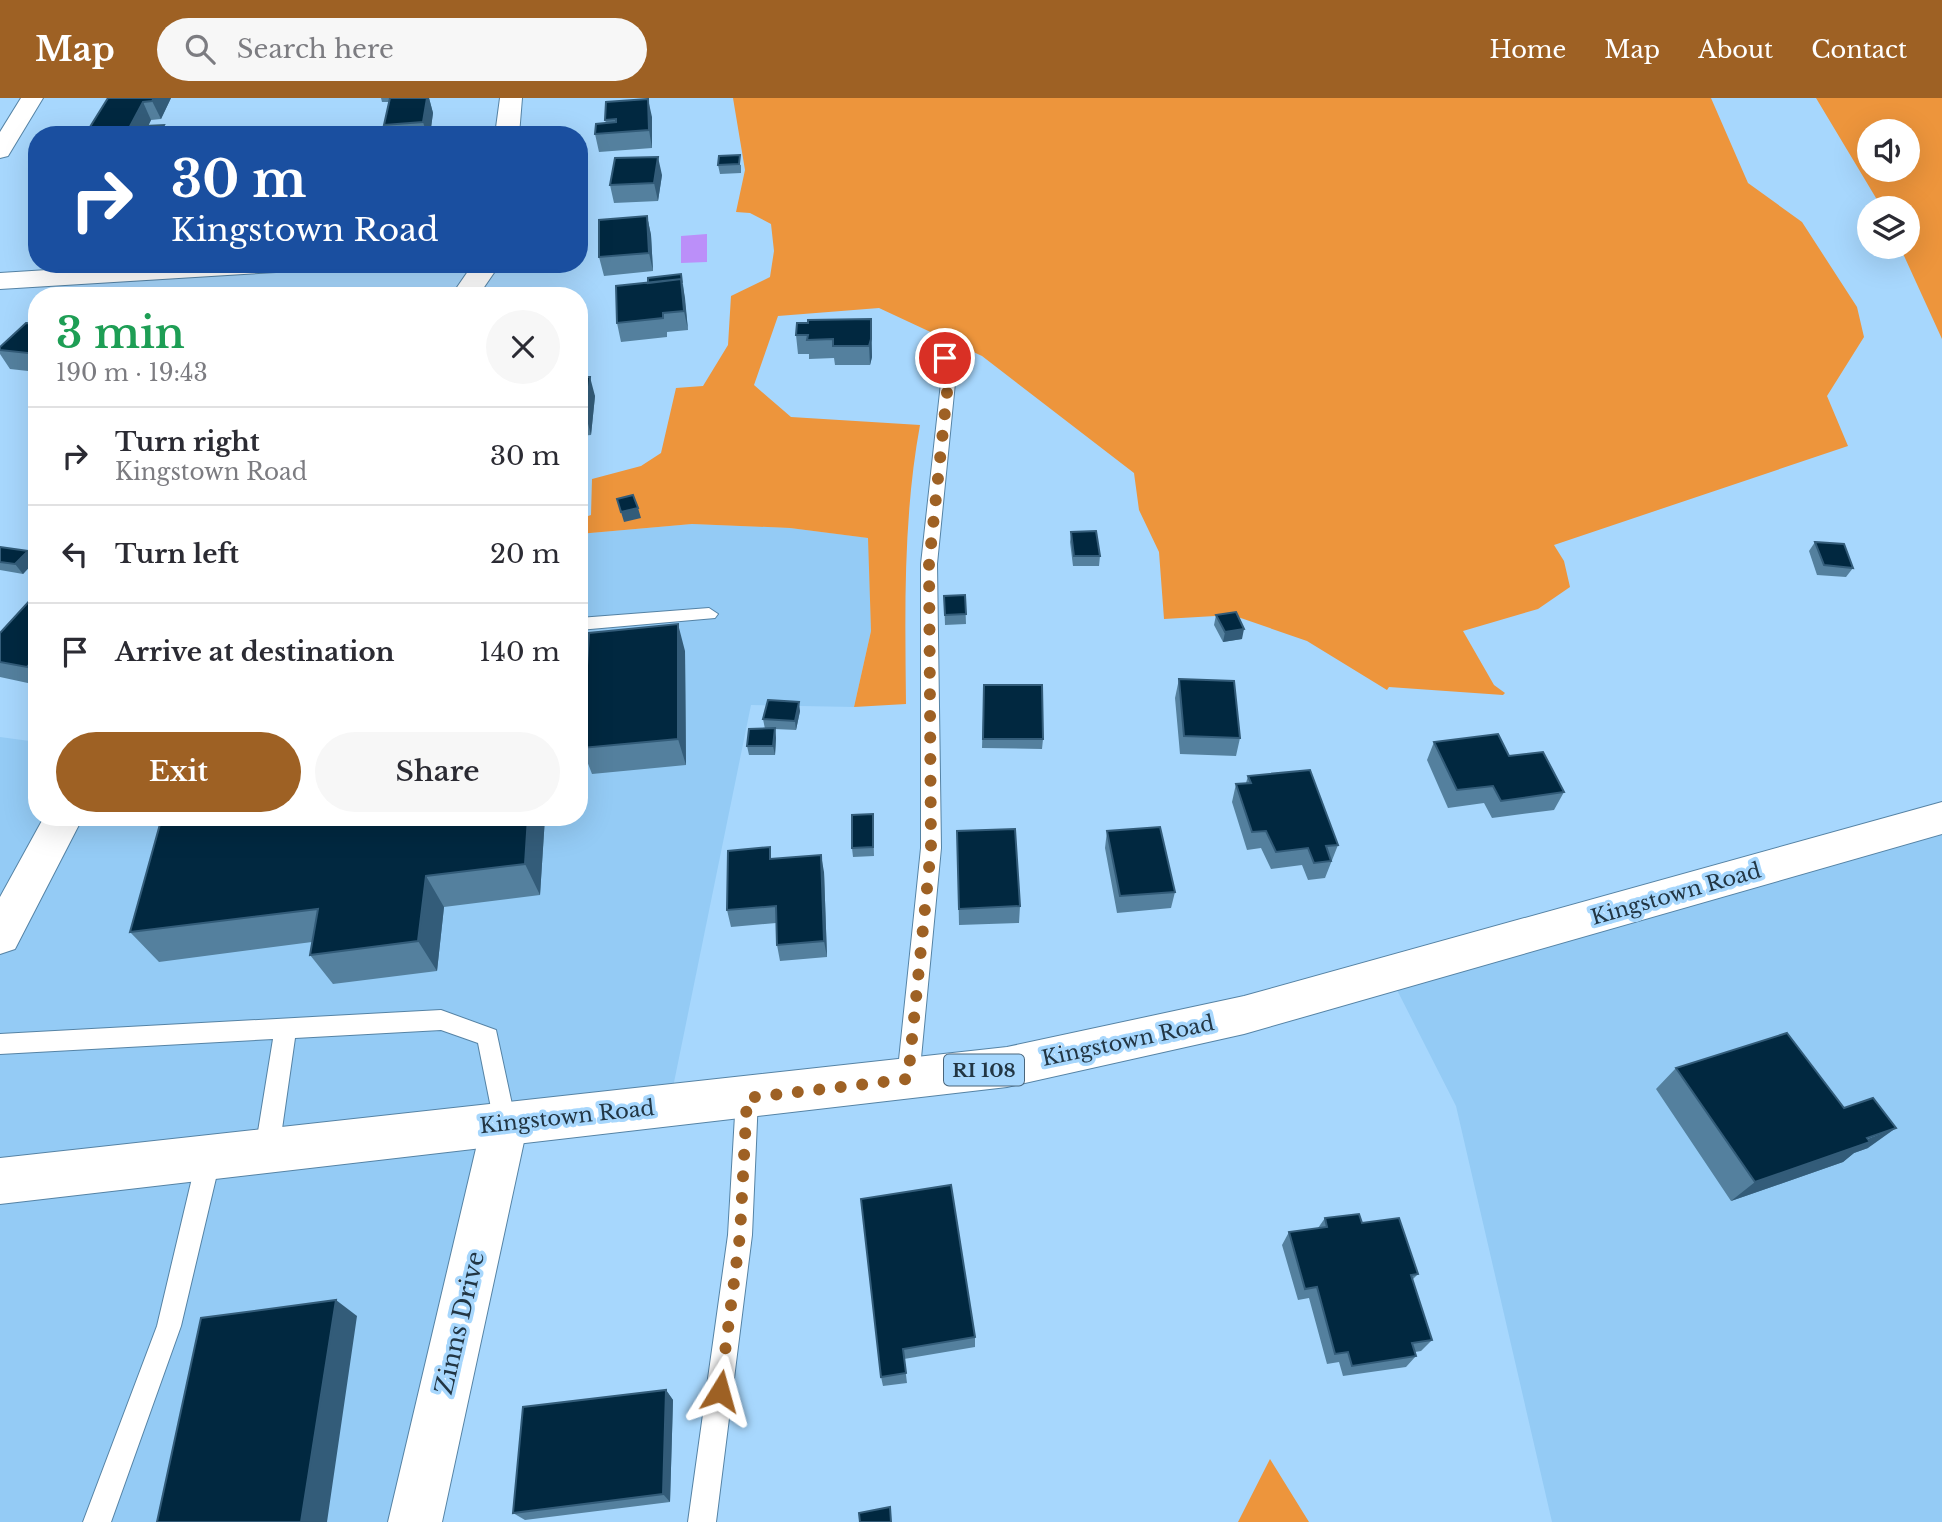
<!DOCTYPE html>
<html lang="en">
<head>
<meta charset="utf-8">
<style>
  :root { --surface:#fff; --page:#f7f7f7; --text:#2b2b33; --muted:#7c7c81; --line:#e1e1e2; --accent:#9e6124 }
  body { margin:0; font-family:"Libre Baskerville",serif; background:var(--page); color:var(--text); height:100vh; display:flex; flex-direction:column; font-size:26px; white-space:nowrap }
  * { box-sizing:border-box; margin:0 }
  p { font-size:23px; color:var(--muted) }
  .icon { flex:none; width:38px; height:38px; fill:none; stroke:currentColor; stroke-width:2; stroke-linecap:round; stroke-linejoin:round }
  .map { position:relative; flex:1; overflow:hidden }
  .drawer { position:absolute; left:28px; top:189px; width:560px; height:539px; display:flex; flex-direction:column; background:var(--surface); border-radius:28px; box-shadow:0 7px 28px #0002 }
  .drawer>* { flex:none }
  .top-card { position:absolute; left:28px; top:28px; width:560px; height:147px; border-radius:28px; box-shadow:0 7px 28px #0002; background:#1a4fa0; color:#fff; overflow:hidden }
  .tools { position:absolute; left:1857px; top:21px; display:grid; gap:14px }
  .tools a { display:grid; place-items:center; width:63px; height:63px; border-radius:50%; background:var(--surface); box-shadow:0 7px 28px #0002; font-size:35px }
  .pin { position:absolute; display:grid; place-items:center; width:60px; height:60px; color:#fff; margin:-30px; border:4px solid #fff; border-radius:50%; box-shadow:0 2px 7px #0007 }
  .me { position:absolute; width:77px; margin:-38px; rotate:8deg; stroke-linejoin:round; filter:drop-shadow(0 0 5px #0008) }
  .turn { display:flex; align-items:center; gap:24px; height:147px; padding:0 28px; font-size:32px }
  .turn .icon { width:91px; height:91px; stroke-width:2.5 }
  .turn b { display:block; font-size:49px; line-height:60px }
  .round { display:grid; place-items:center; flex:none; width:74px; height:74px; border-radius:37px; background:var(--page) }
  .overview { display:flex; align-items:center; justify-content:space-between; height:119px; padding:0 28px }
  h1 { font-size:42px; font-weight:600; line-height:52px; color:#1e9e55 }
  .primary-button { display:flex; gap:14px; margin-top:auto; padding:14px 28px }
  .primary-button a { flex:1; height:80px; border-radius:42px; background:var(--accent); color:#fff; font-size:28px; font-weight:600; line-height:80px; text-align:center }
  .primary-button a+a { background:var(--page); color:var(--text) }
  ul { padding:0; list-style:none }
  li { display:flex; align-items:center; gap:21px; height:98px; padding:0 28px; border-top:2px solid var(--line) }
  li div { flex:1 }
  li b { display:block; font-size:26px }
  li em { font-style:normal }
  header { display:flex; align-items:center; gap:42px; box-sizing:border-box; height:98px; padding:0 35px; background:var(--accent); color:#fff }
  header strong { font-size:33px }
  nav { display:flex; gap:38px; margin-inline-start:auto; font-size:24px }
  .search { width:490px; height:63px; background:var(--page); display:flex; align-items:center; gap:18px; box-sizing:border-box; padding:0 24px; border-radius:38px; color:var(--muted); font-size:26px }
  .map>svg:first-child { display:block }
  .built { fill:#94cbf5 }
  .green { fill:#ed953c; fill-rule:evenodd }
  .water { fill:#bb8ff9 }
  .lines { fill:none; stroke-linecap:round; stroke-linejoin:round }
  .lane-casing { stroke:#5583a5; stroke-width:2 }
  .street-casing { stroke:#5583a5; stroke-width:2 }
  .primary-casing { stroke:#5583a5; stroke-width:2 }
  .lane { fill:#fff; fill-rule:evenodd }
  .street { fill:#fff; fill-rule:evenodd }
  .primary { fill:#fff; fill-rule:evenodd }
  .wall { fill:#54809e }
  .shaded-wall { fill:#335c79 }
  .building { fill:#012840; stroke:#335c79; stroke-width:2 }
  .route { stroke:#9e6124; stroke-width:12; stroke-dasharray:0 21.6 }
  .labels { text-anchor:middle; stroke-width:7; stroke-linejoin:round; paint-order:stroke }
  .shield { fill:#a7d7fd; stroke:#4a667c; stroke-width:2 }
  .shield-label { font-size:19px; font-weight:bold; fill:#223644 }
  .street-label { font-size:21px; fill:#223644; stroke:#a7d7fd }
  .near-street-label { font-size:24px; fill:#223644; stroke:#a7d7fd }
</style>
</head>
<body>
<header>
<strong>Map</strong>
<div class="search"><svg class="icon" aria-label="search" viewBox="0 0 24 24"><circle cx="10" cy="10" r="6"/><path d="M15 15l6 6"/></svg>Search here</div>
<nav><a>Home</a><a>Map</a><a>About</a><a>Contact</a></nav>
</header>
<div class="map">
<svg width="1942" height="1424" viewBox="0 0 1942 1424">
  <rect width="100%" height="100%" fill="#a7d7fd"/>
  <path class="built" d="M692 426 790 430 869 440 871 533 854 609 751 607 670 1004 511 1030 413 1424H0V639L37 644V719H579V436Z
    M1942 717V1424H1552L1456 1008 1397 892 1398 877Z"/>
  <path class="green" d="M733 0H1711L1748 85 1802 124 1857 209 1864 239 1827 298 1848 348 1554 447 1564 463 1570 489 1538 511 1463 533 1494 587 1505 595 1503 597 1389 589 1387 592 1307 543 1232 517 1164 521 1159 454 1139 412 1134 375 982 258 879 210 778 218 754 287 791 319 920 327C903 420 905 513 906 606L854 609 871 533 868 440 790 430 692 426 579 436V421L591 417 592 381 641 368 661 355 676 290 703 288 728 247 731 198 770 179 774 153 771 126 750 115 736 114 745 72Z
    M1816 0H1942V241L1900 149H1908V110H1882ZM1908 33V72H1869V33Z
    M1270 1361 1309 1424H1238Z"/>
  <path class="water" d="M707 136V164L681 165V138Z"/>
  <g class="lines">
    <defs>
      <path id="lane" d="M945 256 952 260 955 285 937 466 941 750 919 981 916 988 908 991 900 988 897 981 921 750V466L941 285 938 260Z
        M709 510 718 516 715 520 579 532V520Z
        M441 912 496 932 516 1025 513 1033 505 1036 497 1033 494 1025 478 945 441 932 295 940 279 1052 275 1060 267 1063 259 1060 255 1052 273 941 0 956V936Z
        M747 990 755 993 758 1000 752 1137 716 1424H688L728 1137 736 1000 739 993Z
        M209 1048 217 1051 221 1059 181 1228 111 1424H83L157 1228 197 1059 201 1051Z"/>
      <path id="street" d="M21 0H43L8 58 0 60V34Z
        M500 0H522L519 37H495Z
        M143 166H289L285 172 276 174 0 191V175Z
        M473 166H500L478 198H451Z
        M44 719H83L15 851 0 856V799Z
        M505 1004 521 1010 528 1025 442 1424H388L482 1025 489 1010Z"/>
      <path id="primary" d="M1942 704V736L1244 936 1007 989 0 1106V1060L1007 949 1244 898Z"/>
    </defs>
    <use href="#lane" class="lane-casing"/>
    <use href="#street" class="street-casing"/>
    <use href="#primary" class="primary-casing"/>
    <use href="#lane" class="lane"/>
    <use href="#street" class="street"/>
    <use href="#primary" class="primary"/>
  </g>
  <path class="wall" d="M108 0H171L161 21 151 22 148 28 169 36 168 37H85Z
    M381 0H429L433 15 430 37H387L384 27 389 4H382Z
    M652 19V50L599 54 595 36 606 25 605 22Z
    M719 58 741 67V75L720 76 718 67Z
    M662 77 658 103 614 105 610 87Z
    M647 118 651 137 653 173 604 178 599 159Z
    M683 186 688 232 667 234V239L621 244 617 225Z
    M871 221 872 259 870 267H835L834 260 809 261V256H798L796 237Z
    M37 226V274L10 271 0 256V249Z
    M579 279 595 298 591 337 579 338Z
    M1071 434 1100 458 1099 468H1073L1070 444Z
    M1815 444 1853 470 1846 479 1817 477 1809 453Z
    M0 449 35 463 23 476 0 472Z
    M965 497 966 526 945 527 944 498Z
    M37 501V587L0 579V535Z
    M1216 517 1242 541 1223 544 1214 527Z
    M685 553 686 667 592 676 582 650Z
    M1179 581 1240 640 1236 658 1180 656 1175 600Z
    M984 587 1043 641 1042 651 982 650Z
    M800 613 796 632 775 631 776 640 775 657H749L747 648 765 631 763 621Z
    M1434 644 1509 658 1564 694 1554 712 1492 720 1484 705 1448 710 1427 662Z
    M1248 678 1338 747 1325 780 1308 782 1302 767 1271 771 1261 750 1247 752 1232 704 1236 686 1246 685Z
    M873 716 874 758 853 759 852 750Z
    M545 719 540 797 444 809 437 873 333 886 310 857 312 844 159 864 130 834Z
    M957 733 1020 808 1019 825 959 827Z
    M1107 733 1175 794 1171 810 1117 815 1105 750Z
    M772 761 824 774 827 859 780 863 777 847 776 825 731 829 727 812Z
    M1676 970 1868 1050 1854 1055 1843 1064 1731 1103 1656 991Z
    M861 1101 975 1239V1249L904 1261 907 1285 883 1288 881 1279Z
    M1325 1120 1362 1125 1418 1176 1412 1182 1432 1242 1421 1253 1415 1254 1416 1258 1406 1269 1343 1278 1339 1264 1327 1266 1309 1200 1298 1202 1282 1147 1289 1134 1318 1130Z
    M666 1292 673 1302 670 1404 525 1422 513 1415Z"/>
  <path class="shaded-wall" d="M154 0H171L161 21 152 3Z
    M427 0H429L433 15 430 37H427L423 24Z
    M648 1 652 19V50L649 32Z
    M143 4 151 22 144 37 128 32Z
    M164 27 169 36 159 37V36Z
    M658 59 662 77 658 103 654 85Z
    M647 118 651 137 653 173 649 155Z
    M681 176 685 200 688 232 684 213Z
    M871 221 872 259 870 267 869 248Z
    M590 279 595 298 591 337 586 318Z
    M638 410 641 420 624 424 621 414Z
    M28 453 35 463 23 476 15 466Z
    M678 526 685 553 686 667 678 641Z
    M1244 531 1242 541 1223 544 1225 534Z
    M37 558V581L27 569Z
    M799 604 800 613 796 632 795 623Z
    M775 630 776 640 775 657 773 648Z
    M528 719H545L540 797 525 766Z
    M821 757 824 774 827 859 824 843Z
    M426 778 444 809 437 873 418 843Z
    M1896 1030 1868 1050 1854 1055 1843 1064 1731 1103 1755 1084Z
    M336 1202 357 1218 327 1424H301Z
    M666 1292 673 1302 670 1404 663 1396Z"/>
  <path class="building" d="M108 0H154L152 3 143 4 128 32 154 30 151 37H85Z
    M390 0H427L423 24 384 27Z
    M648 1 649 32 595 36 596 26 616 24V21L605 22 606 4Z
    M164 27 159 36H157L154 30 143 31 145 28Z
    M284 35 283 37H267V36Z
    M740 57 739 66 718 67 719 58Z
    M658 59 654 85 610 87 615 60Z
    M647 118 649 155 599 159V122Z
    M681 176 682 185 681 181 648 185V180Z
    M681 181 684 213 663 215V220L617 225 616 188Z
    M346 196V198H323Z
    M871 221V241L869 248H833V241L807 242 808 237H796L797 225H808V222Z
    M26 225 37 226V256L0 252V249Z
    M579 279H590L586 318 579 319Z
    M633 397 638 410 621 414 617 401Z
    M1096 433 1100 458H1074L1071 434Z
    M1815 444 1844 446 1853 470 1824 467Z
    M0 449 28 453 15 466 0 464Z
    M965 497 966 516 945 517 944 498Z
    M32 500 37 501V558L27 569 0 564V535Z
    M1236 514 1244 531 1225 534 1216 517Z
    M678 526V641L582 650 589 535Z
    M1179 581 1234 583 1240 640 1184 638Z
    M984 587H1042L1043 641H983Z
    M768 602 799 604 795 623 763 621Z
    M775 630 773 648H747L749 631Z
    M1498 636 1509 658 1543 654 1564 694 1501 703 1493 688 1457 692 1434 644Z
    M1310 672 1338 747 1326 748 1331 763 1314 765 1308 750 1276 754 1266 733 1252 734 1236 686 1251 685 1248 678Z
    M873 716V749L852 750V717Z
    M162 719H528L525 766 426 778 418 843 310 857 318 811 130 834Z
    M1160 729 1175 794 1120 798 1107 733Z
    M1015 731 1020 808 959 811 957 733Z
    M770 749V761L821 757 824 843 777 847 776 808 727 812 728 753Z
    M1787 935 1844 1010 1873 1000 1896 1030 1867 1040 1870 1044 1755 1084 1676 970Z
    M951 1087 975 1239 903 1251 906 1275 881 1279 861 1101Z
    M1359 1116 1362 1125 1399 1120 1418 1176 1411 1177 1432 1242 1412 1245 1416 1258 1352 1268 1348 1254 1335 1256 1317 1189 1305 1191 1289 1134 1327 1129 1325 1120Z
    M336 1202 301 1424H157L201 1220Z
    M666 1292 663 1396 513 1415 523 1309Z
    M890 1409 891 1424H860L859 1415Z"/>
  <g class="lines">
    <path class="route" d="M720 1293 740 1137 747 1000 908 981 931 750 929 466 948 285 945 260"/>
  </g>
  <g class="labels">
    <rect class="shield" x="944" y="956.5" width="80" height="31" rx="5"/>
    <g class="shield-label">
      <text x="984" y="979">RI 108</text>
    </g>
    <g class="street-label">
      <text transform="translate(1676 796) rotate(-16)" y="7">Kingstown Road</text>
      <text transform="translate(1128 943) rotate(-12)" y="7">Kingstown Road</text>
      <text transform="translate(567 1019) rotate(-6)" y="7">Kingstown Road</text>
    </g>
    <g class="near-street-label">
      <text transform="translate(460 1225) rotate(-77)" y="8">Zinns Drive</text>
    </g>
  </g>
</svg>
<div class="tools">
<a><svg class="icon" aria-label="sound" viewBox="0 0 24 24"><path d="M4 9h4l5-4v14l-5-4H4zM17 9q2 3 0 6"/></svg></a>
<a><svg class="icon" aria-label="layers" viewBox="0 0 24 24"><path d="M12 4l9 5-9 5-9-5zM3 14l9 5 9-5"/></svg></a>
</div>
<div class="pin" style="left:945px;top:260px;background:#d93025"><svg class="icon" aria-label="arrive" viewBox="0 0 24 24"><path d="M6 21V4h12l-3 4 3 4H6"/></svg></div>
<svg class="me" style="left:720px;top:1293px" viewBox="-20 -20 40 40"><path d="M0-17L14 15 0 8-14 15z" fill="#9e6124" stroke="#fff" stroke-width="4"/></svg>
<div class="top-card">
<div class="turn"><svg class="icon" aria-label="right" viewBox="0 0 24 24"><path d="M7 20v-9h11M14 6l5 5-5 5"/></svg><div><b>30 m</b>Kingstown Road</div></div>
</div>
<section class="drawer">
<div class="overview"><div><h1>3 min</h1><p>190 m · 19:43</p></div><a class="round"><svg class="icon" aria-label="close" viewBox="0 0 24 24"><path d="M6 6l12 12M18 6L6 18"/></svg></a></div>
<ul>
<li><svg class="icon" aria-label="right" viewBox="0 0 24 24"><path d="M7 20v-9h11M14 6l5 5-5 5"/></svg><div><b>Turn right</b><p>Kingstown Road</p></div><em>30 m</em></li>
<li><svg class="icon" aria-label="left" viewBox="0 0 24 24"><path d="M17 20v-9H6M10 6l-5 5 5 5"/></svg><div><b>Turn left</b></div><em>20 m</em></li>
<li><svg class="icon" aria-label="arrive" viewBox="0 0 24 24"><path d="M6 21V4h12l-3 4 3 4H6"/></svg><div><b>Arrive at destination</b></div><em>140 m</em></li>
</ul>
<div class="primary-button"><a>Exit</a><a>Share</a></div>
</section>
</div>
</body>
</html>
